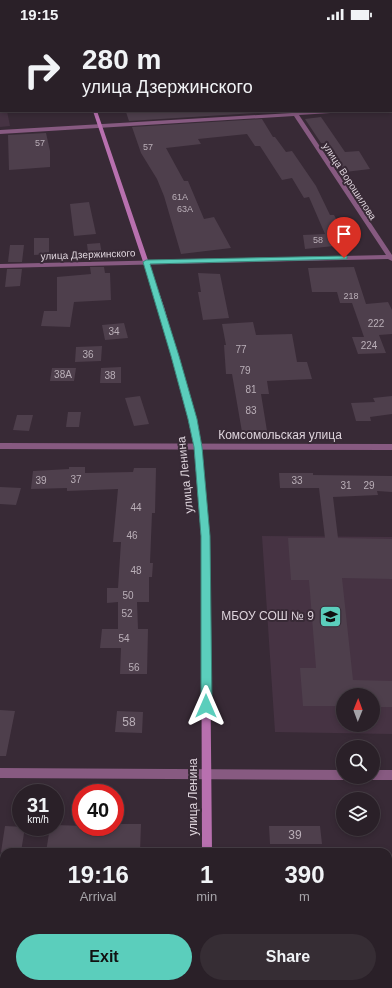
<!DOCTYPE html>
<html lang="en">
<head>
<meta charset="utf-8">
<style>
  :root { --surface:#2a2028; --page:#362d34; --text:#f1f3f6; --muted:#a5a3a8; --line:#463e45; --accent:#5bcebc }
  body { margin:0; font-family:Arial,sans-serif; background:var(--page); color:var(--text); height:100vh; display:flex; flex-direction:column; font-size:15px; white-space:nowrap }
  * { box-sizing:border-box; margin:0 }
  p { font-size:13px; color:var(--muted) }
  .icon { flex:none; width:22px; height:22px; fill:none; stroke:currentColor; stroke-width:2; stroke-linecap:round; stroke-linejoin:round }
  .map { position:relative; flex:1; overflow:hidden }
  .drawer { position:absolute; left:0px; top:820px; width:392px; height:140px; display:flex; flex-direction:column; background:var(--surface); border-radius:12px 12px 0 0; box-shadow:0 2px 6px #0003,0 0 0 1px var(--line) }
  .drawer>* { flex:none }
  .guide { position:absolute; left:0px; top:0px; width:392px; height:84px; box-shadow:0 2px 6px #0003,0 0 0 1px var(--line); background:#2a2028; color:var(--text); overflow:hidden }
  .needle { width:26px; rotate:1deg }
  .controls { position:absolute; left:336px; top:660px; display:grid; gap:8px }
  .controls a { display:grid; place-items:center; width:44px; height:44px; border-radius:50%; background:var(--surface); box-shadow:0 2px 6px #0003,0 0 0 1px var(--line); font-size:20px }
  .speed { position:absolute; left:12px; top:756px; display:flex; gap:8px; font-size:20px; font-weight:700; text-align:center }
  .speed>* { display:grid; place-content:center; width:52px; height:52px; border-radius:50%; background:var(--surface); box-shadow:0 2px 6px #0003,0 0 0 1px var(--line); line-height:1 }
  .speed small { font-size:10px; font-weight:400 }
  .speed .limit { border:6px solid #d22; background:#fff; color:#111 }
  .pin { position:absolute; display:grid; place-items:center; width:34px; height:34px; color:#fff; margin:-41px -17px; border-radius:50% 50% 50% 0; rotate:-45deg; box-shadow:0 0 4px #0007 }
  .pin .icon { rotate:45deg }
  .me { position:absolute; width:44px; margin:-22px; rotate:0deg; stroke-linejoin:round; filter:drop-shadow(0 0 3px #0008) }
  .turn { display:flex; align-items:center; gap:14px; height:84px; padding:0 16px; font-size:18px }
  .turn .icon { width:52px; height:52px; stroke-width:2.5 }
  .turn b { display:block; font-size:28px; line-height:34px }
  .eta { display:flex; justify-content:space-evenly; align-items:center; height:68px; text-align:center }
  .eta b { font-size:24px; font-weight:700; line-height:28px }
  .primary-button { display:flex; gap:8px; margin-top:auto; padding:8px 16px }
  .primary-button a { flex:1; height:46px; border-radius:24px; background:var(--accent); color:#111; font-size:16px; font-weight:700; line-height:46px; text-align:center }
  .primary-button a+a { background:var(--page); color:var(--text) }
  .status { display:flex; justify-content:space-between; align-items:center; height:28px; padding:0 20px; background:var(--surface); direction:ltr }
  .status svg { height:11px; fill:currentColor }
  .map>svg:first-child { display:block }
  .built { fill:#463343; fill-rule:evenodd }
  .building { fill:#4e3f4c }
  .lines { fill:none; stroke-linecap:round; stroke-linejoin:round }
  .street { fill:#875a81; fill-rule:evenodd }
  .secondary { fill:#b870af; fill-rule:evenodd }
  .route { fill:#5bcebc; stroke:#3b867a }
  .labels { text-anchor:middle; stroke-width:4; stroke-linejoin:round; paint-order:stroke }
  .far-number-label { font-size:9px; fill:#baafb8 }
  .far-street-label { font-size:10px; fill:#ded4dc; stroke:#382a36 }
  .number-label { font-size:10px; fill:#baafb8 }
  .street-label { font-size:12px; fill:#ded4dc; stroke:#382a36 }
  .poi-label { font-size:12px; fill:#ded4dc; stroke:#382a36; text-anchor:end }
  .near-number-label { font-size:12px; fill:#baafb8 }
</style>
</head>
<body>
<div class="status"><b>19:15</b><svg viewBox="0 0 49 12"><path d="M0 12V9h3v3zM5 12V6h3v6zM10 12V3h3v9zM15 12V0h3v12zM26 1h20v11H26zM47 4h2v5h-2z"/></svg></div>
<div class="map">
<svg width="392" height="960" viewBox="0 0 392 960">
  <rect width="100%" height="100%" fill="#382a36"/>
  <path class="built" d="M0 41 1 83H7L10 98 0 99Z
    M262 508 392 509V706L275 704ZM343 667H373V697H343Z"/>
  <path class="building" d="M139 83H257L258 85 129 93 126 84Z
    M321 89 345 124 359 123 370 141 345 144 337 133H335L325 115H321L305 91Z
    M262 91 273 109H275L286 124 292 123 316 158 330 187H334L341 200H343L353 216 305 221 303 207 325 206 309 169 304 170 292 150 282 152 260 118H255L247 106 198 111 201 116 166 120 184 153H188L204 191 214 189 231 220 181 226 164 168 157 151 141 125 132 99Z
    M46 105 50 123V139L9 142 8 107Z
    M89 174 96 206 74 208 70 176Z
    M34 210H49V226L34 227Z
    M100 215 103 232H89L87 216Z
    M10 217H24L22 234H8Z
    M90 239H104L105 245H110L111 272 74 274 70 299 41 298 44 283H57V249L91 246Z
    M354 239 366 276 388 274 392 282V306L379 307 386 325 358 326 352 309H364L352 275H340L337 264H312L308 240Z
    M7 241H22L20 258 5 259Z
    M198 245 220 246 229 290 203 292 198 264H201Z
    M253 294 256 307 292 306 297 334H307L312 351 267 353 269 366H261L267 403 242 404 232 346H226L224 317H226L222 296Z
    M124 295 128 310 105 312 102 297Z
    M102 318 101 333 75 334 76 319Z
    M121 339V355H100L101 340Z
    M52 340H76L74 353H50Z
    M140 368 149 396 134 398 125 370Z
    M392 368V386L370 389 371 393H356L351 375 375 374 373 370Z
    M68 384H81L79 399H66Z
    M17 387H33L29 403 13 402Z
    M69 439H85V445L133 444 134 440H156L155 485H152L150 535H153L152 549H149V574H137L138 601H148L147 646H120L121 620H100L102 601H118V574L107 575V560H118L121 514H113L118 461 67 463V460L31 461 33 443 69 441Z
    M279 445H313V447L392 448V464L377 463 378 467 333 469 338 510 392 511V551L342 550 353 652 392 653V679H373V667H343V678H303L300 640H316L309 552H291L288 510H325L319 460H280Z
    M0 459 21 460 16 477 0 476Z
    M0 682 15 683 6 728H0Z
    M117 683 143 684 142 705 115 704Z
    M115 796H141L140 824H46L50 799H55V797L115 799Z
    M5 798 25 799 21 824H1Z
    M269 798H320L322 816H270Z"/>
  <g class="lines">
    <path class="street" d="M232 0H236L237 1H233Z
      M376 0H380L381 1H377Z
      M391 12H392V15H391Z
      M0 20H1V22H0Z
      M391 79H392V81H391Z
      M292 83H296L297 84 348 83 346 84 299 87 392 227V233L388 231 0 240V236L386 227 294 88 0 106V102L292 85Z
      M0 415 392 416V422L0 421Z
      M0 740 343 742V749H347L343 752 0 750Z
      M373 742H392V752H373L369 750V749H373Z"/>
    <path class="secondary" d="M66 0H70V1H66Z
      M93 83H97L164 279 196 391 202 419 209 508 212 824H202L201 508 194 419 188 391 158 279Z
      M200 956H212V960H200Z"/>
  </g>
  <path class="route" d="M344 228H347V231L150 236 179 328 197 391 202 419 210 508 212 678 210 681H203L201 678V508L194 419 188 391 171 328 143 234 146 232Z"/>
  <defs>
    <symbol id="school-square" viewBox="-11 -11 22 22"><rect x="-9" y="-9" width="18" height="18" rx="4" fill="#5bcebc" stroke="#382a36"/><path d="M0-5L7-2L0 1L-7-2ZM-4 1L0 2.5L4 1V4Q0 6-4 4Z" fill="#111"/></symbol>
  </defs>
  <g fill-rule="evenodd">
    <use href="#school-square" x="318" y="576" width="25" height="25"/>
  </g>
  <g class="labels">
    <g class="far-number-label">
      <text x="40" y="118">57</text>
      <text x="148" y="122">57</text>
      <text x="180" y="172">61А</text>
      <text x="185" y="184">63А</text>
      <text x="318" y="215">58</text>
      <text x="351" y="271">218</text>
    </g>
    <g class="far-street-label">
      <text transform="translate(350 153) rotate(57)" y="4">улица Ворошилова</text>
      <text transform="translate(88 226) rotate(-2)" y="4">улица Дзержинского</text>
    </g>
    <g class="number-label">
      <text x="376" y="299">222</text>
      <text x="114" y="307">34</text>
      <text x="369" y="321">224</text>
      <text x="241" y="325">77</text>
      <text x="88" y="330">36</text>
      <text x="245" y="346">79</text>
      <text x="63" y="350">38А</text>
      <text x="110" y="351">38</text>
      <text x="251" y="365">81</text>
      <text x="251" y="386">83</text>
      <text x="76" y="455">37</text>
      <text x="41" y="456">39</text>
      <text x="297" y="456">33</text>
      <text x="346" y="461">31</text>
      <text x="369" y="461">29</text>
      <text x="136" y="483">44</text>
      <text x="132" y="511">46</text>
      <text x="136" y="546">48</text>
      <text x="128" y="571">50</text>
      <text x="127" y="589">52</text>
      <text x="124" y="614">54</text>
      <text x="134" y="643">56</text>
    </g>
    <g class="street-label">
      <text x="280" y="411">Комсомольская улица</text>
      <text transform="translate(185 447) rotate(-96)" y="4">улица Ленина</text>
      <text transform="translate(193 769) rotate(-90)" y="4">улица Ленина</text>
    </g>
    <g class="poi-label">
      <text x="314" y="592">МБОУ СОШ № 9</text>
    </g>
    <g class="near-number-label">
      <text x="129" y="698">58</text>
      <text x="295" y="811">39</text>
    </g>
  </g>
</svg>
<div class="controls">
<a><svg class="needle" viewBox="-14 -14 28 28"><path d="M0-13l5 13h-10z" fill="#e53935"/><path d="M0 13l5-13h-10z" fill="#a5a3a8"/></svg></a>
<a><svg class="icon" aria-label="search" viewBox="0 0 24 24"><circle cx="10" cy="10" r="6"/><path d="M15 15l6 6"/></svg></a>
<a><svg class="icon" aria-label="layers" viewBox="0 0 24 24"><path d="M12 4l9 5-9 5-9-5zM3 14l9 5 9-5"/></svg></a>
</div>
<div class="speed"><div>31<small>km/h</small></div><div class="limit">40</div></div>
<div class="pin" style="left:344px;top:230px;background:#d93025"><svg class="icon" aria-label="arrive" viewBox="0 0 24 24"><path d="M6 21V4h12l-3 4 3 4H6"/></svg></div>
<svg class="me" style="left:206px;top:678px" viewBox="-20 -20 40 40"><path d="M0-17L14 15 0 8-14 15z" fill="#5bcebc" stroke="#fff" stroke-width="4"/></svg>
<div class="guide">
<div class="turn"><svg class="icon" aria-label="right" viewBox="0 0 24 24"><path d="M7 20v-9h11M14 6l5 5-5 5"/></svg><div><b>280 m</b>улица Дзержинского</div></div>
</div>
<section class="drawer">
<div class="eta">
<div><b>19:16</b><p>Arrival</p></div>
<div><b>1</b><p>min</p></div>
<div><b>390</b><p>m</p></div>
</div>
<div class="primary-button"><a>Exit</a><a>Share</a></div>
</section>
</div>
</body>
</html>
